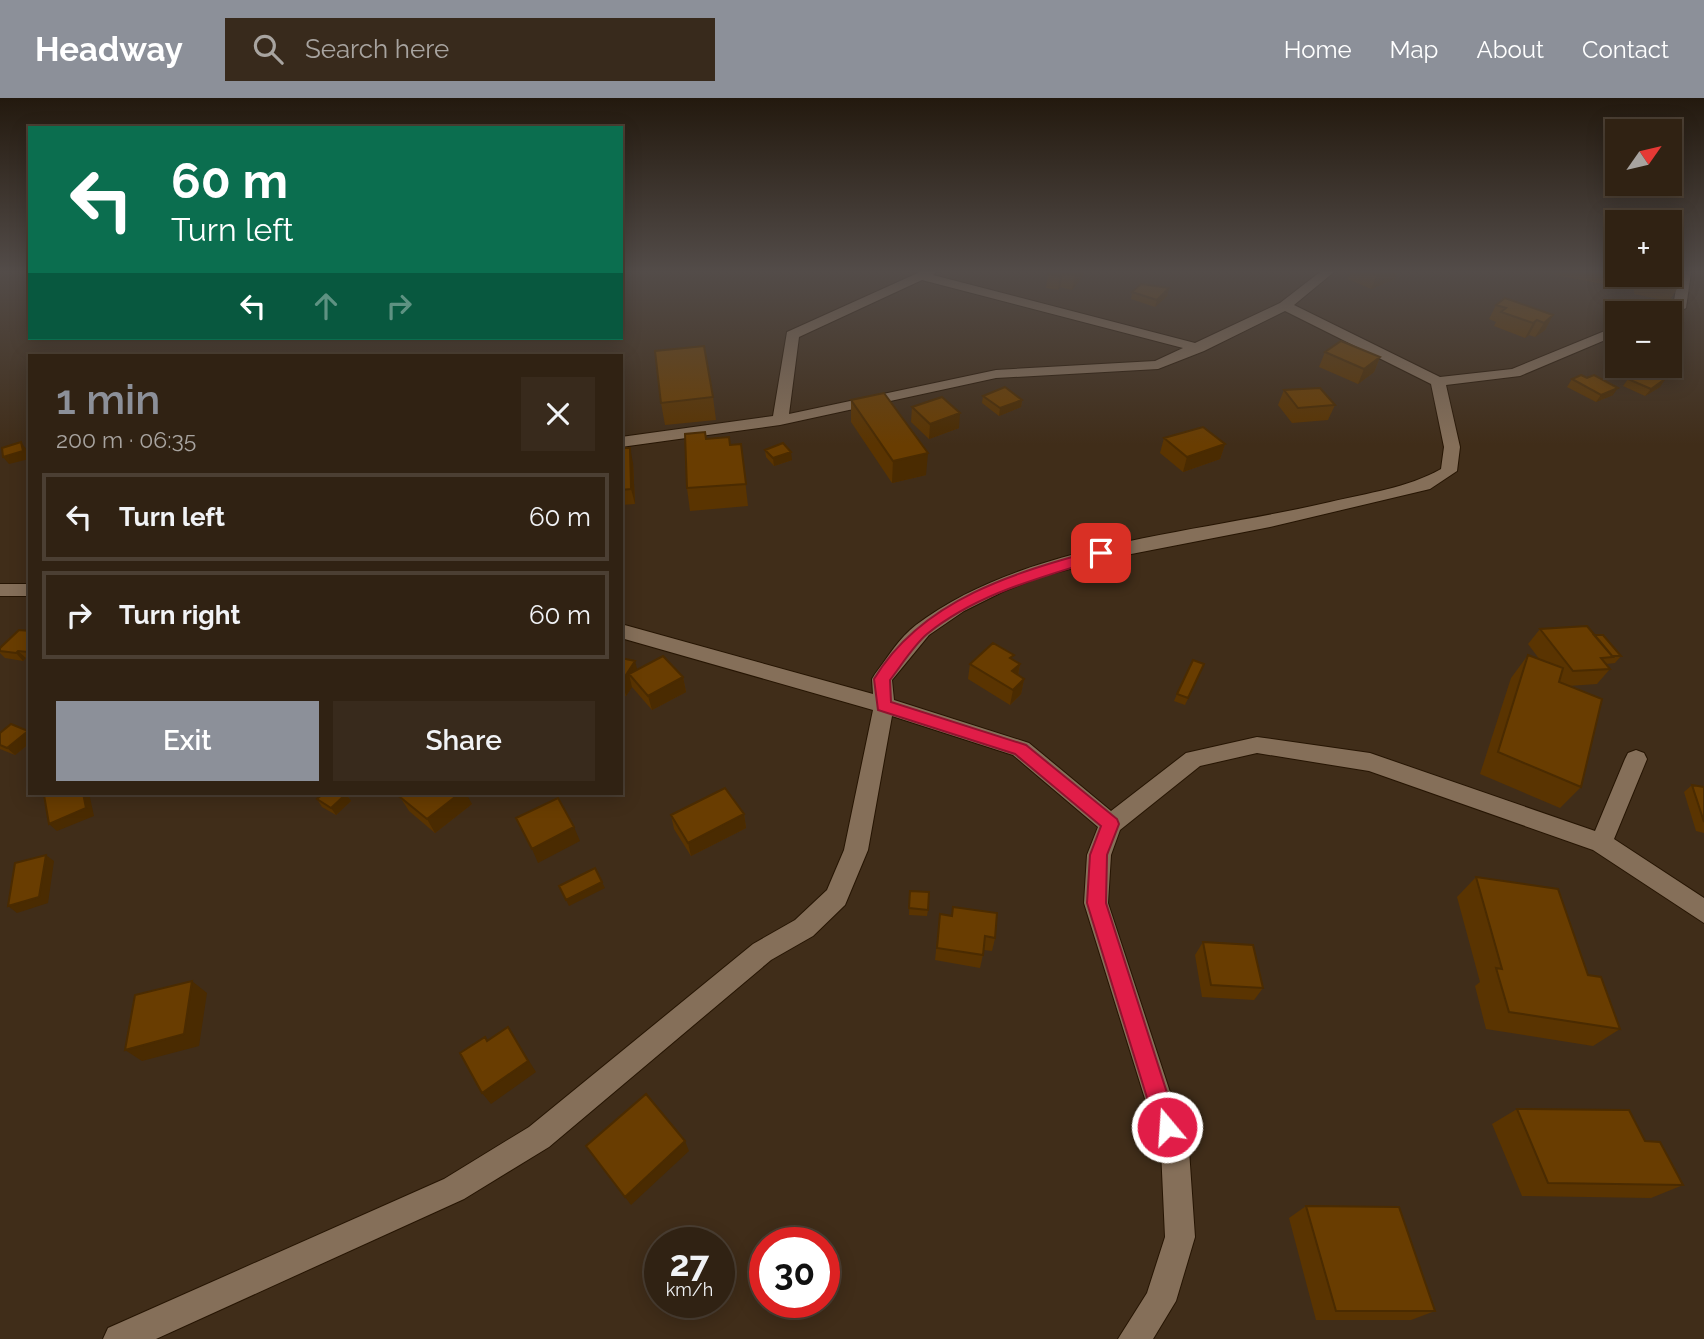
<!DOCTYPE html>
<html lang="en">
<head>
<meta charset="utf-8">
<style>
  :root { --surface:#302213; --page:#382a1c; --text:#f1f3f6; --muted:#a8a4a0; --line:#4b3f33; --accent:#8c9099 }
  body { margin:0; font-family:Raleway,sans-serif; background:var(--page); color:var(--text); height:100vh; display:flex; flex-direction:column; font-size:26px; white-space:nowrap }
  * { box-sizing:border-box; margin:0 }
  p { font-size:23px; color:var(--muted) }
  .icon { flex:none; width:38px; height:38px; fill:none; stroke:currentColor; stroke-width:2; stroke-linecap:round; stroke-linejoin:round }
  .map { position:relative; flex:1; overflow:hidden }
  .drawer { position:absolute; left:28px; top:256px; width:595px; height:441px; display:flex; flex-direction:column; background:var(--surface); border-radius:0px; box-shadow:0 4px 18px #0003,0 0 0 2px var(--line) }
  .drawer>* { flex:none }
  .top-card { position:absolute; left:28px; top:28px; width:595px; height:214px; border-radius:0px; box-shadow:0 4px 18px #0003,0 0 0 2px var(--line); background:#0b6e4f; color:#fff; overflow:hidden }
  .needle { width:46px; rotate:56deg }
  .buttons { position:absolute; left:1605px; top:21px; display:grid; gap:14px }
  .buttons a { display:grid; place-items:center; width:77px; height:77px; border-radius:0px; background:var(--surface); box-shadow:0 4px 18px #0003,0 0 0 2px var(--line); font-size:35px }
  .speed { position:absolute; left:644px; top:1129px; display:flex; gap:14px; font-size:35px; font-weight:700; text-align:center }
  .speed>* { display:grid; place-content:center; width:91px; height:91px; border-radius:50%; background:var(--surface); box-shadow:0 4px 18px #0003,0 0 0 2px var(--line); line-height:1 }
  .speed small { font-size:18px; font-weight:400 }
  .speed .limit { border:10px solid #d22; background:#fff; color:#111 }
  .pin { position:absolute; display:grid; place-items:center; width:60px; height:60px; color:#fff; margin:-30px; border-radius:14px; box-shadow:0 4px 10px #0006 }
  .me { position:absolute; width:77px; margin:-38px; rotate:342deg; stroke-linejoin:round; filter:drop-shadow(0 0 5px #0008) }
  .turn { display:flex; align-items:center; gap:24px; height:147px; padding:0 28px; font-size:32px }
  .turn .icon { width:91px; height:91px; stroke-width:2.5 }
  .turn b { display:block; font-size:49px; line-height:60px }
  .lanes { display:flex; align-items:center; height:66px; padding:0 28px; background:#0003; justify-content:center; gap:35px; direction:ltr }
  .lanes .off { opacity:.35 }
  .round { display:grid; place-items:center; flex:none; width:74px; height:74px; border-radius:0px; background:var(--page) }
  .overview { display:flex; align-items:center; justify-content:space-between; height:119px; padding:0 28px }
  h1 { font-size:42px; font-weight:600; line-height:52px; color:var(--accent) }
  .action { display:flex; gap:14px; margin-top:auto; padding:14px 28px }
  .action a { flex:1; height:80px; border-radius:0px; background:var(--accent); color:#fff; font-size:28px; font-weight:600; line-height:80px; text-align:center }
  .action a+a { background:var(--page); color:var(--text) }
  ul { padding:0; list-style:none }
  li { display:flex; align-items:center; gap:21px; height:88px; margin:0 14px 10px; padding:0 14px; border:4px solid var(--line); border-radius:0px }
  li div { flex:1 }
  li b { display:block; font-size:26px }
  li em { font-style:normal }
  header { display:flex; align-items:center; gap:42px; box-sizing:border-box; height:98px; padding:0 35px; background:var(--accent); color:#fff }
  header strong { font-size:33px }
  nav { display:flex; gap:38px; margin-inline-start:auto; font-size:24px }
  .search { width:490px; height:63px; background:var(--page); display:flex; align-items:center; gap:18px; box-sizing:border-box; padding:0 24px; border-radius:0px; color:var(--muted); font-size:26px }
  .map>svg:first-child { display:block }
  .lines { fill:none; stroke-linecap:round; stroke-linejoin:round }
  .street-casing { stroke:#261503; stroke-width:2 }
  .street { fill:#856f59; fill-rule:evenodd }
  .wall { fill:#5a3401 }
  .shaded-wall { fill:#4a2b01 }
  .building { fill:#693d01; stroke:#4a2b01; stroke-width:2 }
  .route { fill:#e11d48; stroke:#92132f; stroke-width:2 }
</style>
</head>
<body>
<header>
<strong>Headway</strong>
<div class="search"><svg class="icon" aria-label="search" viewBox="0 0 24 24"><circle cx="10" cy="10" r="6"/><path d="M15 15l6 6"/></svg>Search here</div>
<nav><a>Home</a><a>Map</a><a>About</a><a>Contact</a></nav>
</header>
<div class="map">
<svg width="1704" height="1241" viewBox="0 0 1704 1241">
  <rect width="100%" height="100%" fill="#402d19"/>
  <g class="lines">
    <defs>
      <path id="street" d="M920 174H936L933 177 1195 245 1280 205 1320 174H1334L1294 207 1440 279 1512 271 1617 228V237L1520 278 1446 287 1460 349 1457 373 1430 391 1270 429 1121 458 1042 478 1002 494 964 513 929 537 892 582 894 602 1029 645 1111 713 1186 655 1257 639 1370 655 1595 733 1625 661 1628 655 1636 652 1644 655 1647 661 1614 741 1704 800V825L1593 752 1369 673 1257 655 1200 668 1120 732 1111 757 1108 805 1189 1052 1195 1139 1176 1203 1153 1241H1118L1147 1195 1165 1139 1161 1052 1084 805 1087 757 1098 729 1013 657 892 618 868 752 845 807 813 838 771 862 549 1049 464 1101 156 1241H103L108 1230 444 1081 529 1029 753 846 795 822 827 792 844 752 873 612 621 540V526L873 596 872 581 875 576C888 559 899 540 916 527 1023 445 1200 435 1330 404 1368 395 1407 390 1441 371L1444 349 1431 286 1285 213 1204 253 1158 271 996 280 780 327 621 349V339L773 318 787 234ZM922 182 1183 250 1155 263 996 272 789 316 799 239Z
        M1679 174H1691L1686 210 1670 218V215H1658L1673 208Z
        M0 486H30V498H0Z"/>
    </defs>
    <use href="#street" class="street-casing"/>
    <use href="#street" class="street"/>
  </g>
  <path class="wall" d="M1050 174 1083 178 1072 192 1060 189 1058 192 1046 190 1048 176Z
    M1351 174H1398L1395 181 1371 191 1348 181Z
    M1540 174H1617V177H1670L1683 182 1669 203 1634 196V192Z
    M1169 190 1167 198 1155 209 1131 201 1132 194Z
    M1496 207 1553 217 1545 232 1535 239 1529 237 1525 240 1494 228 1496 224 1489 221Z
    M1325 254 1380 259 1374 274 1358 286 1319 269Z
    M1572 281 1613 297 1596 304 1567 289Z
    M1628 281H1665L1660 289 1645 298 1623 288Z
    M1284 292 1335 307 1328 322 1292 325 1278 307Z
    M983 298 1022 302 1021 309 999 318 982 305Z
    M713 299 716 322 665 327 661 305Z
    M851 302 926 377 892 385 851 324Z
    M912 309 959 330 929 341 911 324Z
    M1164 340 1225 346 1220 361 1183 374 1160 355Z
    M706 341 730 347 741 346 748 408 690 413 687 390Z
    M621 350 633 365 635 406 621 407Z
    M765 352 792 362 774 368 766 359Z
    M1540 531 1594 537 1621 558 1615 565 1606 566 1610 571 1597 586 1568 588 1581 689 1560 710 1480 676 1511 580 1528 557 1540 562 1528 546Z
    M30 533V561L26 560 23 563 5 560 0 555V550Z
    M621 560 637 571 683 579 686 594 652 612 632 589 626 598 621 597Z
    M1013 561 1020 566 1018 577 1024 581 1021 596 1010 607 968 581 970 566Z
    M1204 566 1185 607 1174 603 1177 596Z
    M28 633 30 635V645L15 657 0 651V635Z
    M1692 687 1704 689V735L1696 733 1684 694Z
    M346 696 351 703 336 717 322 709 317 701Z
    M400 699 472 706 435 735 409 713Z
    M744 716 746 730 691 758 674 731 671 717Z
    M1476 779 1588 877 1620 931 1593 948 1486 931 1475 888 1480 884 1457 799Z
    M910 793 928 812 927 818 909 817Z
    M940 816 995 840 992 853 984 852 980 870 935 862Z
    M1203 844 1263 890 1254 902 1202 899 1195 857Z
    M1517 1011 1645 1043 1683 1087 1651 1100 1522 1098 1492 1026Z
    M1306 1108 1435 1213 1411 1222H1316L1289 1120Z"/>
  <path class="shaded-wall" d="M1077 174H1083V178L1072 192 1075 177Z
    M1386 174H1398L1395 181 1371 191 1377 177Z
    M1063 175 1060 189 1058 192 1060 178Z
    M1169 190 1167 198 1155 209 1157 202Z
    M1553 217 1545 232 1535 239 1544 225Z
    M1537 222 1529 237 1525 240 1533 225Z
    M1380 259 1374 274 1358 286 1364 271Z
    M1665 281 1660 289 1645 298 1651 291Z
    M1618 290 1613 297 1596 304 1601 297Z
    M1022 302 1021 309 999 318 1000 310Z
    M960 315 959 330 929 341 930 326Z
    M21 344 27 352 29 361 9 366 3 359Z
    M1225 346 1220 361 1183 374 1187 359Z
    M630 350 633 365 635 406 631 391Z
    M791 354 792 362 774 368 773 360Z
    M928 355 926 377 892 385 893 363Z
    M621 426 624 438 621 441Z
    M18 553 26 560 23 563 16 555Z
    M635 563 639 578 629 576 632 589 626 598 622 583Z
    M1020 566 1017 581 1012 573Z
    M683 579 686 594 652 612 648 598Z
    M1024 581 1021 596 1010 607 1013 592Z
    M28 633 30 635V645L15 657 7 650Z
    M83 695H89L94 718 57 733 49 726Z
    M460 695H466L472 706 435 735 427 721Z
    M346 696 351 703 336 717 331 710Z
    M744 716 746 730 691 758 688 745Z
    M574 729 580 743 538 765 532 751Z
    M46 757 54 763 48 805 17 815 8 808Z
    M602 784 605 790 569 808 566 802Z
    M192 883 207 895 199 948 142 963 125 952Z
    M508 929 536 974 491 1006 482 995Z
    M685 1043 689 1053 631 1107 625 1099Z"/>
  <path class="building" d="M1050 174H1077L1075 177 1063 175 1060 178 1048 176Z
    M1369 174H1386L1377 177Z
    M1670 174H1682L1683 182 1657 177H1670Z
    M1141 186 1169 190 1157 202 1132 194Z
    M1505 200 1553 217 1544 225 1537 222 1533 225 1501 214 1506 210 1496 207Z
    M1341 243 1380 259 1364 271 1325 254Z
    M704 248 713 299 661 305 655 253Z
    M1642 271 1665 281 1651 291 1628 281Z
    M1581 277 1587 280 1594 277 1618 290 1601 297 1572 281Z
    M1005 289 1022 302 1000 310 983 298Z
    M1320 290 1335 307 1298 310 1284 292Z
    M884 295 928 355 893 363 851 302Z
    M942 299 960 315 930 326 912 309Z
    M1203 329 1225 346 1187 359 1164 340Z
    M705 334 706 341 729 339 730 347 741 346 746 386 687 390 685 336Z
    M21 344 23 353 3 359 2 350Z
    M783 345 791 354 773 360 765 352Z
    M621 350H630L631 391 621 392Z
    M1587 528 1613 559 1601 560 1610 571 1573 573 1540 531Z
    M19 532 30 533V552L28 554 18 553 16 555 0 553V550Z
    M1594 537H1603L1621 558H1612Z
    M993 545 1014 557 1010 560 1020 566 1012 573 1024 581 1013 592 970 566Z
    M1528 557 1563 570 1559 584 1602 601 1581 689 1498 654Z
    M663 558 683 579 648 598 629 576Z
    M621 560 635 563 622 583H621Z
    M1193 562 1204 566 1188 600 1177 596Z
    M11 626 28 633 7 650 0 647V635Z
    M1692 687 1704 689V724Z
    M725 690 744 716 688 745 671 717Z
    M50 695H83L86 710 49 726 44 697Z
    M324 695H344L346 696 331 710 317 701Z
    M405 695H460L427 721 400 699Z
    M558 700 574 729 532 751 516 720Z
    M46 757 39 799 8 808 15 765Z
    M595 770 602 784 566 802 559 788Z
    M1476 779 1558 791 1588 877 1601 879 1620 931 1509 914 1496 870 1502 871Z
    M910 793 929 794 928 812 909 810Z
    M953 809 997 815 995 840 985 838 983 857 937 850 940 816 952 818Z
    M1203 844 1253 847 1263 890 1211 887Z
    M192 883 184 936 125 952 135 897Z
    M508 929 528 963 482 995 460 955 485 939 487 943Z
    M646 996 685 1043 625 1099 586 1048Z
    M1517 1011 1629 1012 1645 1043 1660 1044 1683 1087 1548 1085Z
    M1306 1108 1399 1109 1435 1213H1336Z"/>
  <linearGradient id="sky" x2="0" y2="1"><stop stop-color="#23190e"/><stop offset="0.5" stop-color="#534c49"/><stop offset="1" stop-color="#534c49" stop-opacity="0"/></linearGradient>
  <rect width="1704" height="347" fill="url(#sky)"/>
  <path class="route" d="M1101 451 1108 455 1106 459C1044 479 979 494 927 536 913 548 901 568 890 582L891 604 1026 647 1117 721 1119 726 1107 757 1106 805 1178 1029 1175 1036 1167 1039 1159 1036 1156 1029 1087 805 1090 757 1101 728 1015 656 878 612 874 581C922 501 1016 474 1101 451Z"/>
</svg>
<div class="buttons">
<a><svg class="needle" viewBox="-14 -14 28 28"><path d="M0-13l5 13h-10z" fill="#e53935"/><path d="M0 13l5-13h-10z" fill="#a8a4a0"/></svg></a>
<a>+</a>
<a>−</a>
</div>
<div class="speed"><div>27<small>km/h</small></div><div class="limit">30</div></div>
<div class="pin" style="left:1101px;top:455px;background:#d93025"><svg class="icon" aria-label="arrive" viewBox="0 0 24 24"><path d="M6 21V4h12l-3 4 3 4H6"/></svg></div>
<svg class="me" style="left:1167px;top:1029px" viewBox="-20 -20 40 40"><circle r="17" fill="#e11d48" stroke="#fff" stroke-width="3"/><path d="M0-11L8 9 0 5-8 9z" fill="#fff"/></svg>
<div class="top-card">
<div class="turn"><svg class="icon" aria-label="left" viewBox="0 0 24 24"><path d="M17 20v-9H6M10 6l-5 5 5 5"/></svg><div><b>60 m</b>Turn left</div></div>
<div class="lanes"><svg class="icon" aria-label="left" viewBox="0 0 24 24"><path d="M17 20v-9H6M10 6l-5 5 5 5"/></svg><svg class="icon off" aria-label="ahead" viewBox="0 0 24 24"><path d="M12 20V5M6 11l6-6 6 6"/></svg><svg class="icon off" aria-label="right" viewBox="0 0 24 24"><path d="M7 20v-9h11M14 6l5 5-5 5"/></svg></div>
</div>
<section class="drawer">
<div class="overview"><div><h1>1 min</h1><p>200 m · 06:35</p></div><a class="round"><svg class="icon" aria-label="close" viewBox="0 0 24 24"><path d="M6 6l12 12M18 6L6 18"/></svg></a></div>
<ul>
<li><svg class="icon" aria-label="left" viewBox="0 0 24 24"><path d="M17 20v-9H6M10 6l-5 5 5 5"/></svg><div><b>Turn left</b></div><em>60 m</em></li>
<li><svg class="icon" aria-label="right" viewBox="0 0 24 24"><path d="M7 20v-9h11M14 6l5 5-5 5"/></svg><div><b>Turn right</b></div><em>60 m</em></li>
</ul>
<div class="action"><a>Exit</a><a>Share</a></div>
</section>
</div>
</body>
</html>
